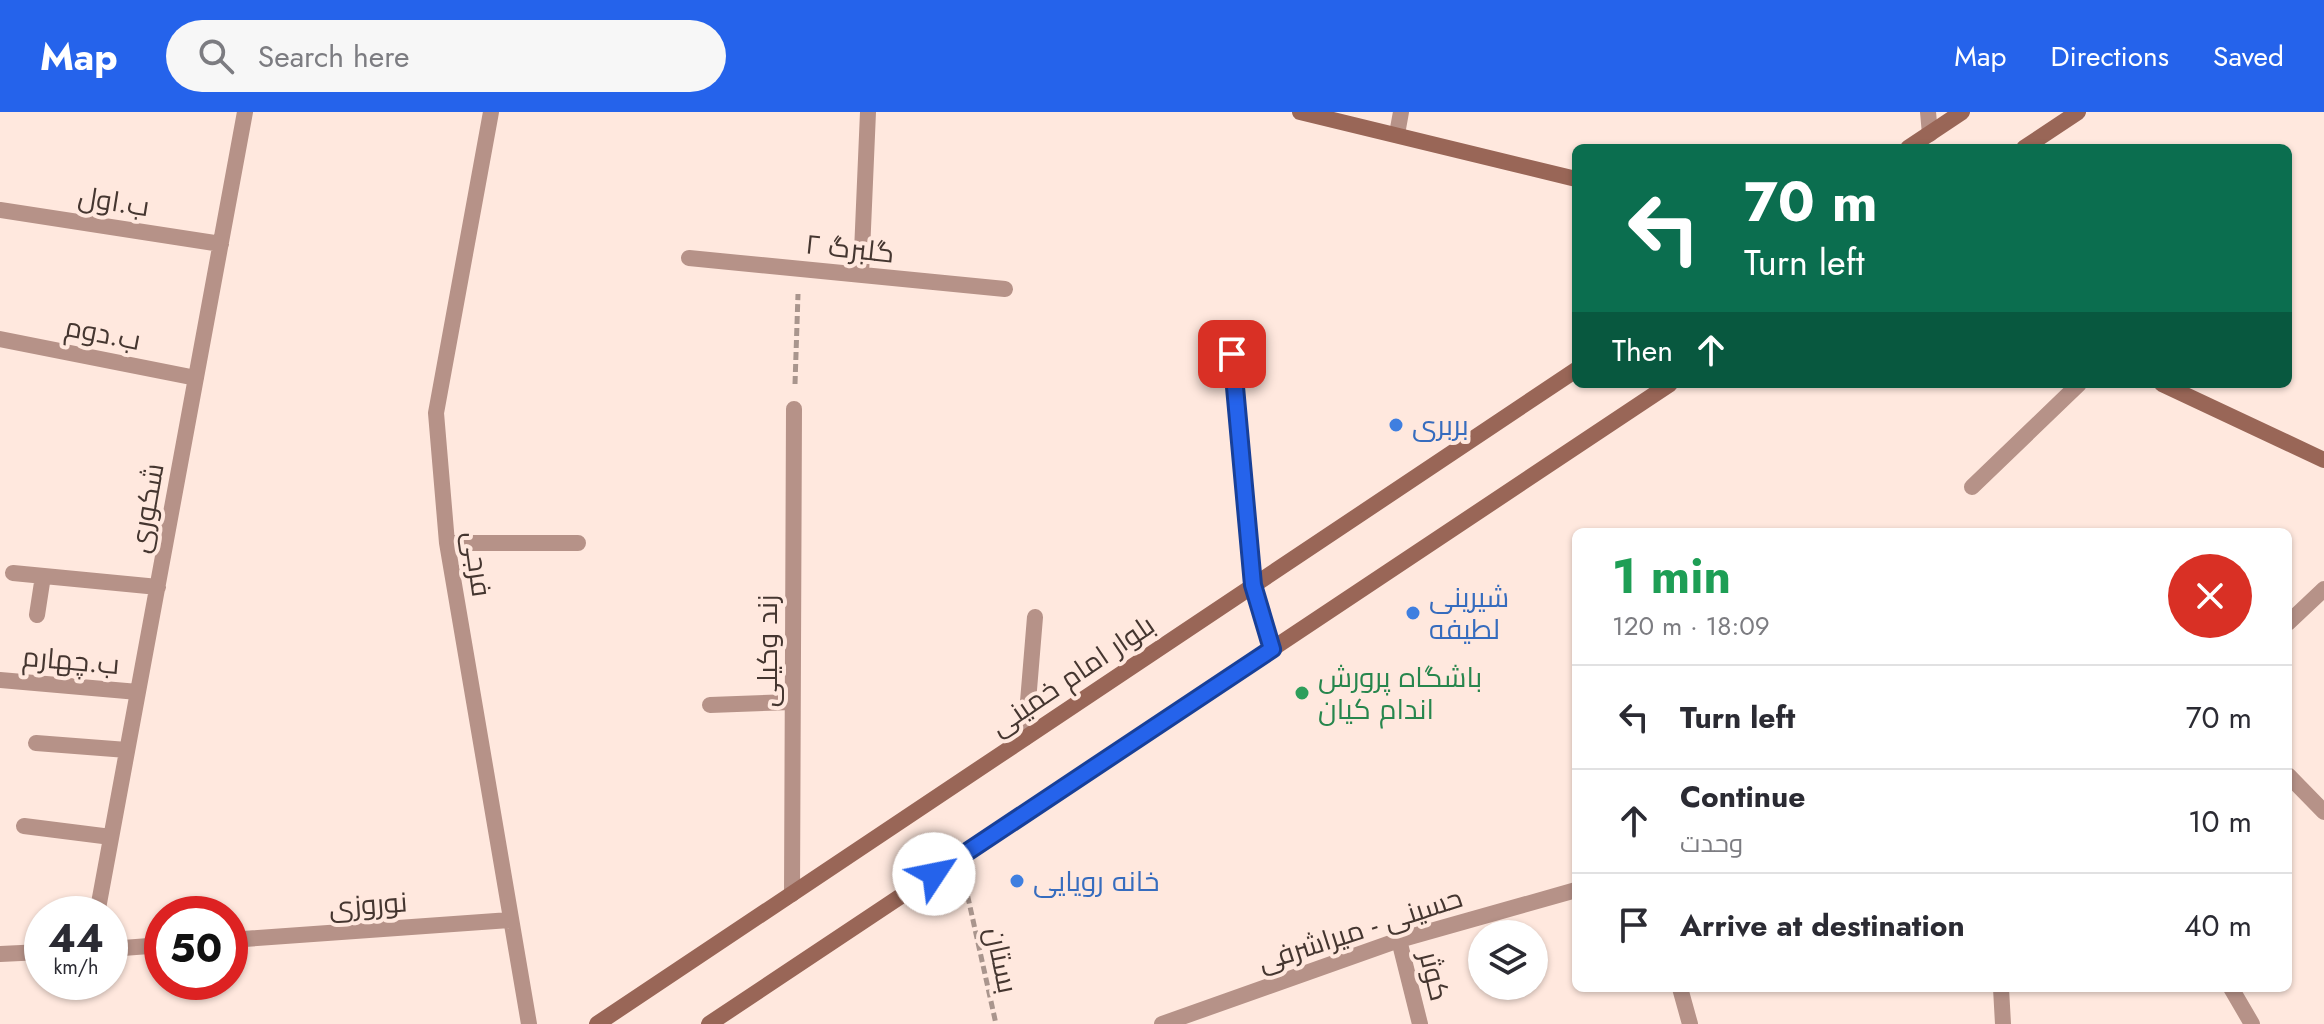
<!DOCTYPE html>
<html lang="en">
<head>
<meta charset="utf-8">
<style>
  :root { --surface:#fff; --page:#f7f7f7; --text:#2b2b33; --muted:#7c7c81; --line:#e1e1e2; --accent:#2563eb }
  body { margin:0; font-family:Jost,Cairo,sans-serif; background:var(--page); color:var(--text); height:100vh; display:flex; flex-direction:column; font-size:30px; white-space:nowrap }
  * { box-sizing:border-box; margin:0 }
  p { font-size:26px; color:var(--muted) }
  .icon { flex:none; width:44px; height:44px; fill:none; stroke:currentColor; stroke-width:2; stroke-linecap:round; stroke-linejoin:round }
  .map { position:relative; flex:1; overflow:hidden }
  .side { position:absolute; left:1572px; top:416px; width:720px; height:464px; display:flex; flex-direction:column; background:var(--surface); border-radius:12px; box-shadow:0 2px 6px #0004 }
  .side>* { flex:none }
  .top-card { position:absolute; left:1572px; top:32px; width:720px; height:244px; border-radius:12px; box-shadow:0 2px 6px #0004; background:#0b6e4f; color:#fff; overflow:hidden }
  .controls { position:absolute; left:1468px; top:808px; display:grid; gap:16px }
  .controls a { display:grid; place-items:center; width:80px; height:80px; border-radius:50%; background:var(--surface); box-shadow:0 2px 6px #0004; font-size:40px }
  .speed { position:absolute; left:24px; top:784px; display:flex; gap:16px; font-size:40px; font-weight:700; text-align:center }
  .speed>* { display:grid; place-content:center; width:104px; height:104px; border-radius:50%; background:var(--surface); box-shadow:0 2px 6px #0004; line-height:1 }
  .speed small { font-size:20px; font-weight:400 }
  .speed .limit { border:12px solid #d22; background:#fff; color:#111 }
  .pin { position:absolute; display:grid; place-items:center; width:68px; height:68px; color:#fff; margin:-34px; border-radius:16px; box-shadow:0 4px 12px #0006 }
  .me { position:absolute; width:88px; margin:-44px; rotate:56deg; stroke-linejoin:round; filter:drop-shadow(0 0 6px #0008) }
  .turn { display:flex; align-items:center; gap:28px; height:168px; padding:0 40px; font-size:36px }
  .turn .icon { width:104px; height:104px; stroke-width:2.5 }
  .turn b { display:block; font-size:56px; line-height:68px }
  .then { display:flex; align-items:center; height:76px; padding:0 40px; background:#0003; gap:16px; font-size:30px }
  .round { display:grid; place-items:center; flex:none; width:84px; height:84px; border-radius:42px; background:var(--page) }
  .summary { display:flex; align-items:center; justify-content:space-between; height:136px; padding:0 40px }
  h1 { font-size:48px; font-weight:700; line-height:60px; color:#1e9e55 }
  ul { padding:0; list-style:none }
  li { display:flex; align-items:center; gap:24px; height:104px; padding:0 40px; border-top:2px solid var(--line) }
  li div { flex:1 }
  li b { display:block; font-size:30px }
  li em { font-style:normal }
  header { display:flex; align-items:center; gap:48px; box-sizing:border-box; height:112px; padding:0 40px; background:var(--accent); color:#fff }
  header strong { font-size:38px }
  nav { display:flex; gap:44px; margin-inline-start:auto; font-size:28px }
  .search { width:560px; height:72px; background:var(--page); display:flex; align-items:center; gap:20px; box-sizing:border-box; padding:0 28px; border-radius:44px; color:var(--muted); font-size:30px }
  .map>svg:first-child { display:block }
  .lines { fill:none; stroke-linecap:round; stroke-linejoin:round }
  .path { stroke:#a9958d; stroke-width:5; stroke-dasharray:8 4; stroke-linecap:butt }
  .street { stroke:#b69288; stroke-width:16 }
  .secondary { stroke:#996657; stroke-width:16 }
  .route-casing { stroke:#184099; stroke-width:20 }
  .route { stroke:#2563eb; stroke-width:14 }
  .shop-dot { fill:#3f7fe0; stroke:#ffe8de; stroke-width:3 }
  .leisure-dot { fill:#2e9e5b; stroke:#ffe8de; stroke-width:3 }
  .labels { text-anchor:middle; stroke-width:8; stroke-linejoin:round; paint-order:stroke }
  .street-label { font-size:28px; fill:#453630; stroke:#ffe8de }
  .shop-label { font-size:28px; fill:#366cbe; stroke:#ffe8de; text-anchor:start }
  .leisure-label { font-size:28px; fill:#27864d; stroke:#ffe8de; text-anchor:start }
</style>
</head>
<body>
<header>
<strong>Map</strong>
<div class="search"><svg class="icon" aria-label="search" viewBox="0 0 24 24"><circle cx="10" cy="10" r="6"/><path d="M15 15l6 6"/></svg>Search here</div>
<nav><a>Map</a><a>Directions</a><a>Saved</a></nav>
</header>
<div class="map">
<svg width="2324" height="912" viewBox="0 0 2324 912">
  <rect width="100%" height="100%" fill="#ffe8de"/>
  <g class="lines">
    <path class="path" d="M795 272 798 182
      M965 772 996 912"/>
    <path class="street" d="M491 0 436 301 447 431 529 912
      M1928 0 1930 22
      M1397 22 1401 0
      M0 98 221 132
      M689 146 1005 177
      M861 163 868 0
      M0 227 196 266
      M1232 242 1253 473 1272 537
      M1972 375 2079 272
      M447 431H578
      M13 461 158 475
      M37 503 43 464
      M2288 511 2324 477
      M0 568 138 580
      M710 593 792 590
      M1025 626 1035 505
      M36 631 127 638
      M2288 663 2324 700
      M24 714 111 725
      M792 782 794 297
      M97 802 245 0
      M230 828 510 808
      M1399 828 1420 912
      M110 837 162 833
      M0 842 42 840
      M1680 876 1690 912
      M2001 876 2003 912
      M2231 876 2252 912
      M1162 912 1399 828 1576 778"/>
    <path class="secondary" d="M1300 0 1576 67
      M1908 36 1962 0
      M2024 36 2078 0
      M2162 272 2324 348
      M597 912 1576 258
      M709 912 1670 272"/>
  </g>
  <g class="lines">
    <defs>
      <path id="route" d="M934 762 1272 537 1253 473 1232 242"/>
    </defs>
    <use href="#route" class="route-casing"/>
    <use href="#route" class="route"/>
  </g>
  <g class="shop-dot">
    <circle cx="1396" cy="313" r="8"/>
    <circle cx="1413" cy="501" r="8"/>
    <circle cx="1017" cy="769" r="8"/>
  </g>
  <circle class="leisure-dot" cx="1302" cy="581" r="8"/>
  <g class="labels">
    <g class="street-label">
      <text transform="translate(114 89) rotate(9)" y="10">ب.اول</text>
      <text transform="translate(850 136) rotate(6)" y="10">گلبرگ ۲</text>
      <text transform="translate(103 221) rotate(11)" y="10">ب.دوم</text>
      <text transform="translate(146 396) rotate(-80)" y="10">شکوری</text>
      <text transform="translate(478 452) rotate(82)" y="10">فرجی</text>
      <text transform="translate(767 539) rotate(-90)" y="10">زند وکیلی</text>
      <text transform="translate(71 548) rotate(5)" y="10">ب.چهارم</text>
      <text transform="translate(1072 563) rotate(-34)" y="10">بلوار امام خمینی</text>
      <text transform="translate(368 792) rotate(-4)" y="10">نوروزی</text>
      <text transform="translate(1360 817) rotate(-18)" y="10">حسینی - میراشرفی</text>
      <text transform="translate(1002 848) rotate(78)" y="10">بستان</text>
      <text transform="translate(1435 864) rotate(76)" y="10">کوثر</text>
    </g>
    <g class="shop-label">
      <text x="1412" y="323">بربری</text>
      <text x="1429" y="495">شیرینی<tspan x="1429" dy="32">لطیفه</tspan></text>
      <text x="1033" y="779">خانه رویایی</text>
    </g>
    <g class="leisure-label">
      <text x="1318" y="575">باشگاه پرورش<tspan x="1318" dy="32">اندام کیان</tspan></text>
    </g>
  </g>
</svg>
<div class="controls">
<a><svg class="icon" aria-label="layers" viewBox="0 0 24 24"><path d="M12 4l9 5-9 5-9-5zM3 14l9 5 9-5"/></svg></a>
</div>
<div class="speed"><div>44<small>km/h</small></div><div class="limit">50</div></div>
<div class="pin" style="left:1232px;top:242px;background:#d93025"><svg class="icon" aria-label="arrive" viewBox="0 0 24 24"><path d="M6 21V4h12l-3 4 3 4H6"/></svg></div>
<svg class="me" style="left:934px;top:762px" viewBox="-20 -20 40 40"><circle r="19" fill="#fff"/><path d="M0-13L10 11 0 6-10 11z" fill="#2563eb"/></svg>
<div class="top-card">
<div class="turn"><svg class="icon" aria-label="left" viewBox="0 0 24 24"><path d="M17 20v-9H6M10 6l-5 5 5 5"/></svg><div><b>70 m</b>Turn left</div></div>
<div class="then">Then<svg class="icon" aria-label="ahead" viewBox="0 0 24 24"><path d="M12 20V5M6 11l6-6 6 6"/></svg></div>
</div>
<section class="side">
<div class="summary"><div><h1>1 min</h1><p>120 m · 18:09</p></div><a class="round" style="background:#d93025;color:#fff"><svg class="icon" aria-label="close" viewBox="0 0 24 24"><path d="M6 6l12 12M18 6L6 18"/></svg></a></div>
<ul>
<li><svg class="icon" aria-label="left" viewBox="0 0 24 24"><path d="M17 20v-9H6M10 6l-5 5 5 5"/></svg><div><b>Turn left</b></div><em>70 m</em></li>
<li><svg class="icon" aria-label="ahead" viewBox="0 0 24 24"><path d="M12 20V5M6 11l6-6 6 6"/></svg><div><b>Continue</b><p>وحدت</p></div><em>10 m</em></li>
<li><svg class="icon" aria-label="arrive" viewBox="0 0 24 24"><path d="M6 21V4h12l-3 4 3 4H6"/></svg><div><b>Arrive at destination</b></div><em>40 m</em></li>
</ul>
</section>
</div>
</body>
</html>
